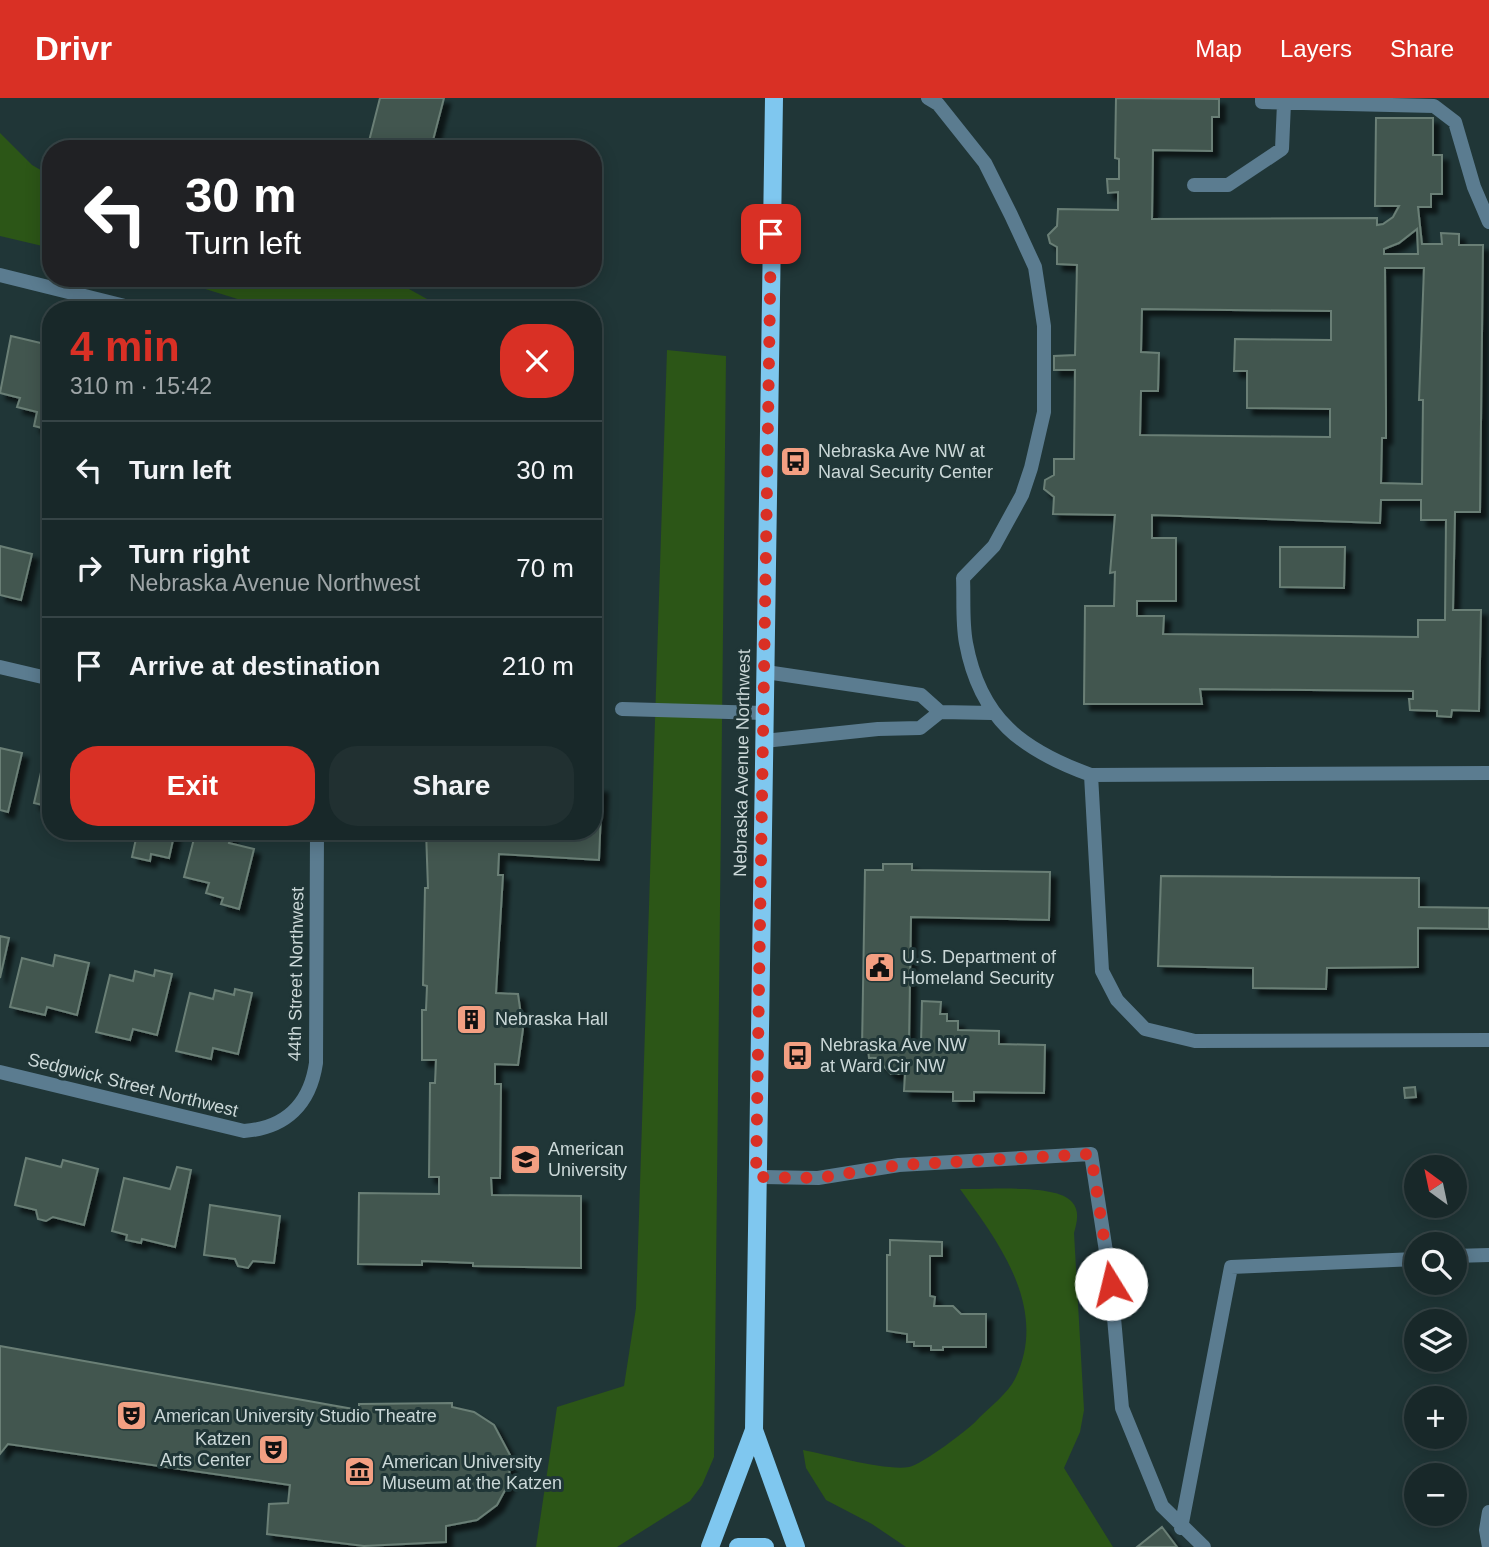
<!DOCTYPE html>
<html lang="en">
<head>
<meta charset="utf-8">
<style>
  :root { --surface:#182829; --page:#213031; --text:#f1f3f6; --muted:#9fa6a8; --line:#364446; --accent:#d93025 }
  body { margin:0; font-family:Helvetica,sans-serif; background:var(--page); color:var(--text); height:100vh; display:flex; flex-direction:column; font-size:26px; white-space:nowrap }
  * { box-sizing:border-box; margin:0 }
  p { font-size:23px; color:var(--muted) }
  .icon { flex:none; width:38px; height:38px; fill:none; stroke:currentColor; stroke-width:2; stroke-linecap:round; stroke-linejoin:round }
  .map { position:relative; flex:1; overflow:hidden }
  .panel { position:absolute; left:42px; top:203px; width:560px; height:539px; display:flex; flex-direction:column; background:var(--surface); border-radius:28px; box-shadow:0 4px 18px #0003,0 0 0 2px var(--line) }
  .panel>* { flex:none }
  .banner { position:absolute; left:42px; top:42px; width:560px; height:147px; border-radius:28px; box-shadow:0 4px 18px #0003,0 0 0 2px var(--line); background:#202124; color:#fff; overflow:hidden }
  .needle { width:46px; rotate:327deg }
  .tools { position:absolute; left:1404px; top:1057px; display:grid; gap:14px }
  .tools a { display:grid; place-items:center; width:63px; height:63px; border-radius:50%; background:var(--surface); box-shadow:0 4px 18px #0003,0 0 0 2px var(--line); font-size:35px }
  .pin { position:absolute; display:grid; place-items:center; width:60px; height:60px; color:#fff; margin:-30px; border-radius:14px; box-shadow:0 4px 10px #0006 }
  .me { position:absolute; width:77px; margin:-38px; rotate:351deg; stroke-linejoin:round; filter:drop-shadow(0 0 5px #0008) }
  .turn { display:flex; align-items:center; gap:24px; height:147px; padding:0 28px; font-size:32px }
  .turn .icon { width:91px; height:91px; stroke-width:2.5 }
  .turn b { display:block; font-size:49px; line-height:60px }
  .round { display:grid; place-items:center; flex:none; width:74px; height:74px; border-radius:28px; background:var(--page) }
  .summary { display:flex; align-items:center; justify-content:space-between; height:119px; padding:0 28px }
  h1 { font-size:42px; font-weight:600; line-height:52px; color:var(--accent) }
  .button { display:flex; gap:14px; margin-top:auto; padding:14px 28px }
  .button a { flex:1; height:80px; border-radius:28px; background:var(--accent); color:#fff; font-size:28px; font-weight:600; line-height:80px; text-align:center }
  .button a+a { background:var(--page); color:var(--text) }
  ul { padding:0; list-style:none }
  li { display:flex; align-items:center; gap:21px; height:98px; padding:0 28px; border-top:2px solid var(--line) }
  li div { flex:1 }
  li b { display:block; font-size:26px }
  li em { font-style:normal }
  header { display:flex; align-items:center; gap:42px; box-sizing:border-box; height:98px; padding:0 35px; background:var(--accent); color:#fff }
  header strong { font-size:33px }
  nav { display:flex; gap:38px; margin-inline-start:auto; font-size:24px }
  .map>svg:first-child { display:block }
  .green { fill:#2c5617 }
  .building { fill:#43574f; stroke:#6a7f76; stroke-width:2; fill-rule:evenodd; filter:url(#shadow) }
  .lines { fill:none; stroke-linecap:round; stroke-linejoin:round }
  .service { stroke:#5b7c90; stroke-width:14 }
  .minor { stroke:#5b7c90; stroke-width:14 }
  .primary { stroke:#7fc7ef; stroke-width:18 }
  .route { stroke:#d93025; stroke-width:12; stroke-dasharray:0 21.6 }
  .labels { text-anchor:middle; stroke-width:6; stroke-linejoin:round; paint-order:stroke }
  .poi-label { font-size:18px; fill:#cbd8d8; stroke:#203637; text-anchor:start }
  .street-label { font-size:18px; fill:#cbd8d8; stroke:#203637 }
</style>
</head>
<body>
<header>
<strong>Drivr</strong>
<nav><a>Map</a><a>Layers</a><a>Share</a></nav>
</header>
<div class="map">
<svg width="1489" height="1449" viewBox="0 0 1489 1449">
  <defs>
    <filter id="shadow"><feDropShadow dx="6" dy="6" stdDeviation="2" flood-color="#0009"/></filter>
  </defs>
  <rect width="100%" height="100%" fill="#203637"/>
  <path class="green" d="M0 35 32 67 51 78V150L0 138Z
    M170 180H389L447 212H273Z
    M667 252 726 258 714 1359 702 1387 690 1403 617 1449H536L557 1309 624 1288 636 1210Z
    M960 1091C985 1092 1057 1085 1072 1104 1080 1113 1077 1124 1074 1135L1084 1312 1080 1334 1064 1370 1113 1449H906L872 1426 826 1402 806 1370 803 1352C829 1357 886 1373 909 1369 921 1367 970 1331 979 1320 990 1309 1008 1295 1015 1281 1049 1211 1000 1146 960 1091Z"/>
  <path class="building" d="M380 0H444L432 46 452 51H367Z
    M1116 0 1219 1V19H1212V53L1153 52 1152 121 1377 120V127L1383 126 1393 119 1399 108H1375L1376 20H1433V57H1442V96H1431V109H1418L1422 146H1442L1441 135 1459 136V147H1483L1480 414H1455L1453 512H1481L1479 613 1452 612 1451 619 1437 618V613L1410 612 1409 601H1413V593L1200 591 1202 606H1084L1085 508H1114L1115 474 1110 475 1115 417 1053 416 1054 399 1044 391 1045 382 1054 377V361H1074L1075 272H1054V258L1075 257 1077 167 1057 166V149L1050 145 1048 137 1057 128 1058 111 1118 112V94L1108 95 1107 81H1119V61L1115 60ZM1417 131 1418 156H1384V151L1399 145ZM1385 170H1424L1419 302H1423L1422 386 1381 385 1382 340H1386V313ZM1142 211 1331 213V242L1235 241 1234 273H1247V310L1330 311V339L1140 337 1141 293H1158L1159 255 1141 254ZM1381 402H1421V422H1446L1445 522H1418V539L1163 536 1164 518H1137V503H1176V440H1152V417L1380 425Z
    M11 238 45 246 42 259 51 261 50 332 34 328 37 314 17 309 20 300 0 295Z
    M0 448 32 456 21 502 0 497Z
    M1280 449H1345L1344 490 1280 489Z
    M51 487V516L44 514Z
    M47 648 51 649V709L34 705Z
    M0 650 22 655 8 714 0 712Z
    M593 689H602L599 762 499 756 498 777H503L496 895 518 896 523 931 518 967 495 966V986H501L500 1080H491L492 1097 581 1098V1170L473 1168V1165L422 1163V1167L358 1166 359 1095 439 1096V1079H429L430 985H435L436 962H422V912H426L427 888 423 887 425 790H428L426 733H593Z
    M124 733H175L169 760 151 756 150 763 132 759 137 736Z
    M196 733H232L229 745 254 751 239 811 221 806 223 800 206 795 209 785 184 779Z
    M883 766H912V772L1050 774 1049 822 911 819 909 946H921L922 903 941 904 940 916H947V923H958V932L999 933V946L1045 947 1044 995 974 994V1003H953V994L904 993 905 976H891L876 960H869L868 951 862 950 865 772H883Z
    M1161 778 1419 780V809L1489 810V831L1418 830V869L1327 870 1326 891 1253 890V870L1158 868Z
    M0 838 9 840 0 880Z
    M55 857 89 865 77 917 47 909 45 917 10 909 22 860 53 868Z
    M155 872 172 876 157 937 133 931 130 942 96 934 110 877 133 883 135 873 154 878Z
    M235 891 252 895 238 956 213 950 211 961 176 953 190 895 213 901 215 892 234 897Z
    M1415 989 1416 999 1405 1000 1404 990Z
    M26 1060 61 1069 63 1062 98 1071 84 1127 53 1119 46 1123 38 1121 36 1112 15 1107Z
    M177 1069 191 1072 175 1149 142 1141 141 1145 126 1142 127 1137 112 1133 124 1080 170 1091Z
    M210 1107 280 1118 274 1165 253 1163 248 1170 238 1168 235 1161 204 1157Z
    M890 1142 942 1144V1158H930V1198L935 1199 934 1208H953L961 1216H986V1249H943V1252H931V1248H914V1244H907V1236L887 1233V1157H890Z
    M0 1248 359 1312V1306L452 1305V1309L474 1314 494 1327 510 1357 509 1385 497 1407 477 1422 446 1428V1444L364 1448 267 1436 269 1406 288 1405 290 1387 8 1346 0 1356Z
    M1162 1429 1177 1449H1137Z"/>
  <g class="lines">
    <path class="service" d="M928 0 938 6 985 65 1011 117 1035 169 1044 228V314L1031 370 1022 397 994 448 963 480C964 501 962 524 966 545 980 621 1022 652 1091 677L1489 675
      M1262 0V4L1434 8 1455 24 1474 89 1489 124
      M1194 87H1228L1282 51 1284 5
      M766 574 921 597 940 614
      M622 611 765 615
      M764 643 878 631 920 630 940 614 992 615
      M1091 677 1102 873 1117 902 1145 931 1195 943 1489 942
      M756 1079 818 1080 899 1067 1091 1056 1111 1186 1122 1310 1162 1408 1204 1449
      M1454 1158 1489 1157
      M1181 1430 1231 1169 1416 1161
      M1489 1449 1486 1432 1489 1414"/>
    <path class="minor" d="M0 177 141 212
      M0 569 51 581
      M0 974 244 1033C286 1030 310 1006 316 965L317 733"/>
    <path class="primary" d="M754 1332 796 1449
      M710 1449 754 1332 774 0
      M738 1449H765"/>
  </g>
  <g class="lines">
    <path class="route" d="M771 136 756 1079 818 1080 899 1067 1091 1056 1111 1186"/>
  </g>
  <defs>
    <symbol id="bus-square" viewBox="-11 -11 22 22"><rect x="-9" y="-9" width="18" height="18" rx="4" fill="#f39f82" stroke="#203637"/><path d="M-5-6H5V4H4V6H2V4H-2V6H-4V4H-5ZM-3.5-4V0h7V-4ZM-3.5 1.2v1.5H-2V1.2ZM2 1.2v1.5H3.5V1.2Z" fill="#111"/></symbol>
    <symbol id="civic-square" viewBox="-11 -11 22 22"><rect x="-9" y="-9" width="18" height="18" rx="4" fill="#f39f82" stroke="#203637"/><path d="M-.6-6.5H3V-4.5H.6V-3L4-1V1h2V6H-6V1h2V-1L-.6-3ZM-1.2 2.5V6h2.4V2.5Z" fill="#111"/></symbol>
    <symbol id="building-square" viewBox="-11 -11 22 22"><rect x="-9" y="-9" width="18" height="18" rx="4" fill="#f39f82" stroke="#203637"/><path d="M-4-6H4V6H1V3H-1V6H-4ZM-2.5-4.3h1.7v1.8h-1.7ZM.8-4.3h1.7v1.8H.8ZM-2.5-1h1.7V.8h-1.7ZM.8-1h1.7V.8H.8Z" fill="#111"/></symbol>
    <symbol id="university-square" viewBox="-11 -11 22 22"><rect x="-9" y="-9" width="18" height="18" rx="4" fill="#f39f82" stroke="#203637"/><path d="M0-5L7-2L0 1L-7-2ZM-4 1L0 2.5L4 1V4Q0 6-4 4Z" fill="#111"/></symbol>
    <symbol id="theatre-square" viewBox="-11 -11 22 22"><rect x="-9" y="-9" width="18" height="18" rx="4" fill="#f39f82" stroke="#203637"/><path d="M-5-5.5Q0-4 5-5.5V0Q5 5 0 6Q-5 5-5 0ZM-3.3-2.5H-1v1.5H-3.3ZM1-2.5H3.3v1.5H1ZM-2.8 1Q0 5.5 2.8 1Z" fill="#111"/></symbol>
    <symbol id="museum-square" viewBox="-11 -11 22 22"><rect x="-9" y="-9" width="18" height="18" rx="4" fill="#f39f82" stroke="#203637"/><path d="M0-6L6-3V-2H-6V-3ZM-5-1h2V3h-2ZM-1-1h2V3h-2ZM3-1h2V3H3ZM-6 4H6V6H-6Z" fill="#111"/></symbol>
  </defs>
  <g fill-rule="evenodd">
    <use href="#bus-square" x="778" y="346" width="35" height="35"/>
    <use href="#civic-square" x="862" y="852" width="35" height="35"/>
    <use href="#building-square" x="454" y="904" width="35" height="35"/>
    <use href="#bus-square" x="780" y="940" width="35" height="35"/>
    <use href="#university-square" x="508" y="1044" width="35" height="35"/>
    <use href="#theatre-square" x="114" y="1300" width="35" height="35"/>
    <use href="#theatre-square" x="256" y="1334" width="35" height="35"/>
    <use href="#museum-square" x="342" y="1356" width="35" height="35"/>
  </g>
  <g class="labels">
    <g class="poi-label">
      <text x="818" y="359">Nebraska Ave NW at<tspan x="818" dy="21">Naval Security Center</tspan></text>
      <text x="902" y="865">U.S. Department of<tspan x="902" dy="21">Homeland Security</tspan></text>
      <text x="495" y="927">Nebraska Hall</text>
      <text x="820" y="953">Nebraska Ave NW<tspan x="820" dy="21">at Ward Cir NW</tspan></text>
      <text x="548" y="1057">American<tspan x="548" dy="21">University</tspan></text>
      <text x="154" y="1324">American University Studio Theatre</text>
      <text x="251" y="1347" text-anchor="end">Katzen<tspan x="251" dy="21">Arts Center</tspan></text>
      <text x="382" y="1370">American University<tspan x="382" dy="21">Museum at the Katzen</tspan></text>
    </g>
    <g class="street-label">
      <text transform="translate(742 665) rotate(-89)" y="6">Nebraska Avenue Northwest</text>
      <text transform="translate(296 876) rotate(-89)" y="6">44th Street Northwest</text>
      <text transform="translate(133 987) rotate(14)" y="6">Sedgwick Street Northwest</text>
    </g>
  </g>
</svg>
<div class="tools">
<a><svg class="needle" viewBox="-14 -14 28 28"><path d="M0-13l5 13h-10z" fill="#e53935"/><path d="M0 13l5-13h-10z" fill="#9fa6a8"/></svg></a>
<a><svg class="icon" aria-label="search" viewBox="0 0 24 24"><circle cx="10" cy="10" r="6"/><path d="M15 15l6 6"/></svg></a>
<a><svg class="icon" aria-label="layers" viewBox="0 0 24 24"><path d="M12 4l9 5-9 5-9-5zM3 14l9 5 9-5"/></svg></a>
<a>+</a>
<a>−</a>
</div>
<div class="pin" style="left:771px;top:136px;background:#d93025"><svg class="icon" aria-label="arrive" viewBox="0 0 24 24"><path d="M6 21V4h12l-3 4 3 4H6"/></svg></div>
<svg class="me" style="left:1111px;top:1186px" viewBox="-20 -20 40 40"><circle r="19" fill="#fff"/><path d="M0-13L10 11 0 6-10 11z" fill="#d93025"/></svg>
<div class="banner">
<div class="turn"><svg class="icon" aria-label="left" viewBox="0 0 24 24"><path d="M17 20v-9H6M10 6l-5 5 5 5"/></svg><div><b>30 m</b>Turn left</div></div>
</div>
<section class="panel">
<div class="summary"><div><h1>4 min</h1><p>310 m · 15:42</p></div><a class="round" style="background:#d93025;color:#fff"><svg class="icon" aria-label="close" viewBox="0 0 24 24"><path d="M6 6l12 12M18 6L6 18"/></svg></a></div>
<ul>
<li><svg class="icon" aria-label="left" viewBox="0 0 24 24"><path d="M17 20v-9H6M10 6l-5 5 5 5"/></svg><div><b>Turn left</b></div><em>30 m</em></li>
<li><svg class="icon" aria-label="right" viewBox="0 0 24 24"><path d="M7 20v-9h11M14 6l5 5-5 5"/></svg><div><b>Turn right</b><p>Nebraska Avenue Northwest</p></div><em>70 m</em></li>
<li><svg class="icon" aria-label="arrive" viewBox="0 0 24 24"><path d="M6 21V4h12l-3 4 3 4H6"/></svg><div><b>Arrive at destination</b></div><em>210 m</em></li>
</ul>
<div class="button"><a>Exit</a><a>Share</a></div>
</section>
</div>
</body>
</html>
